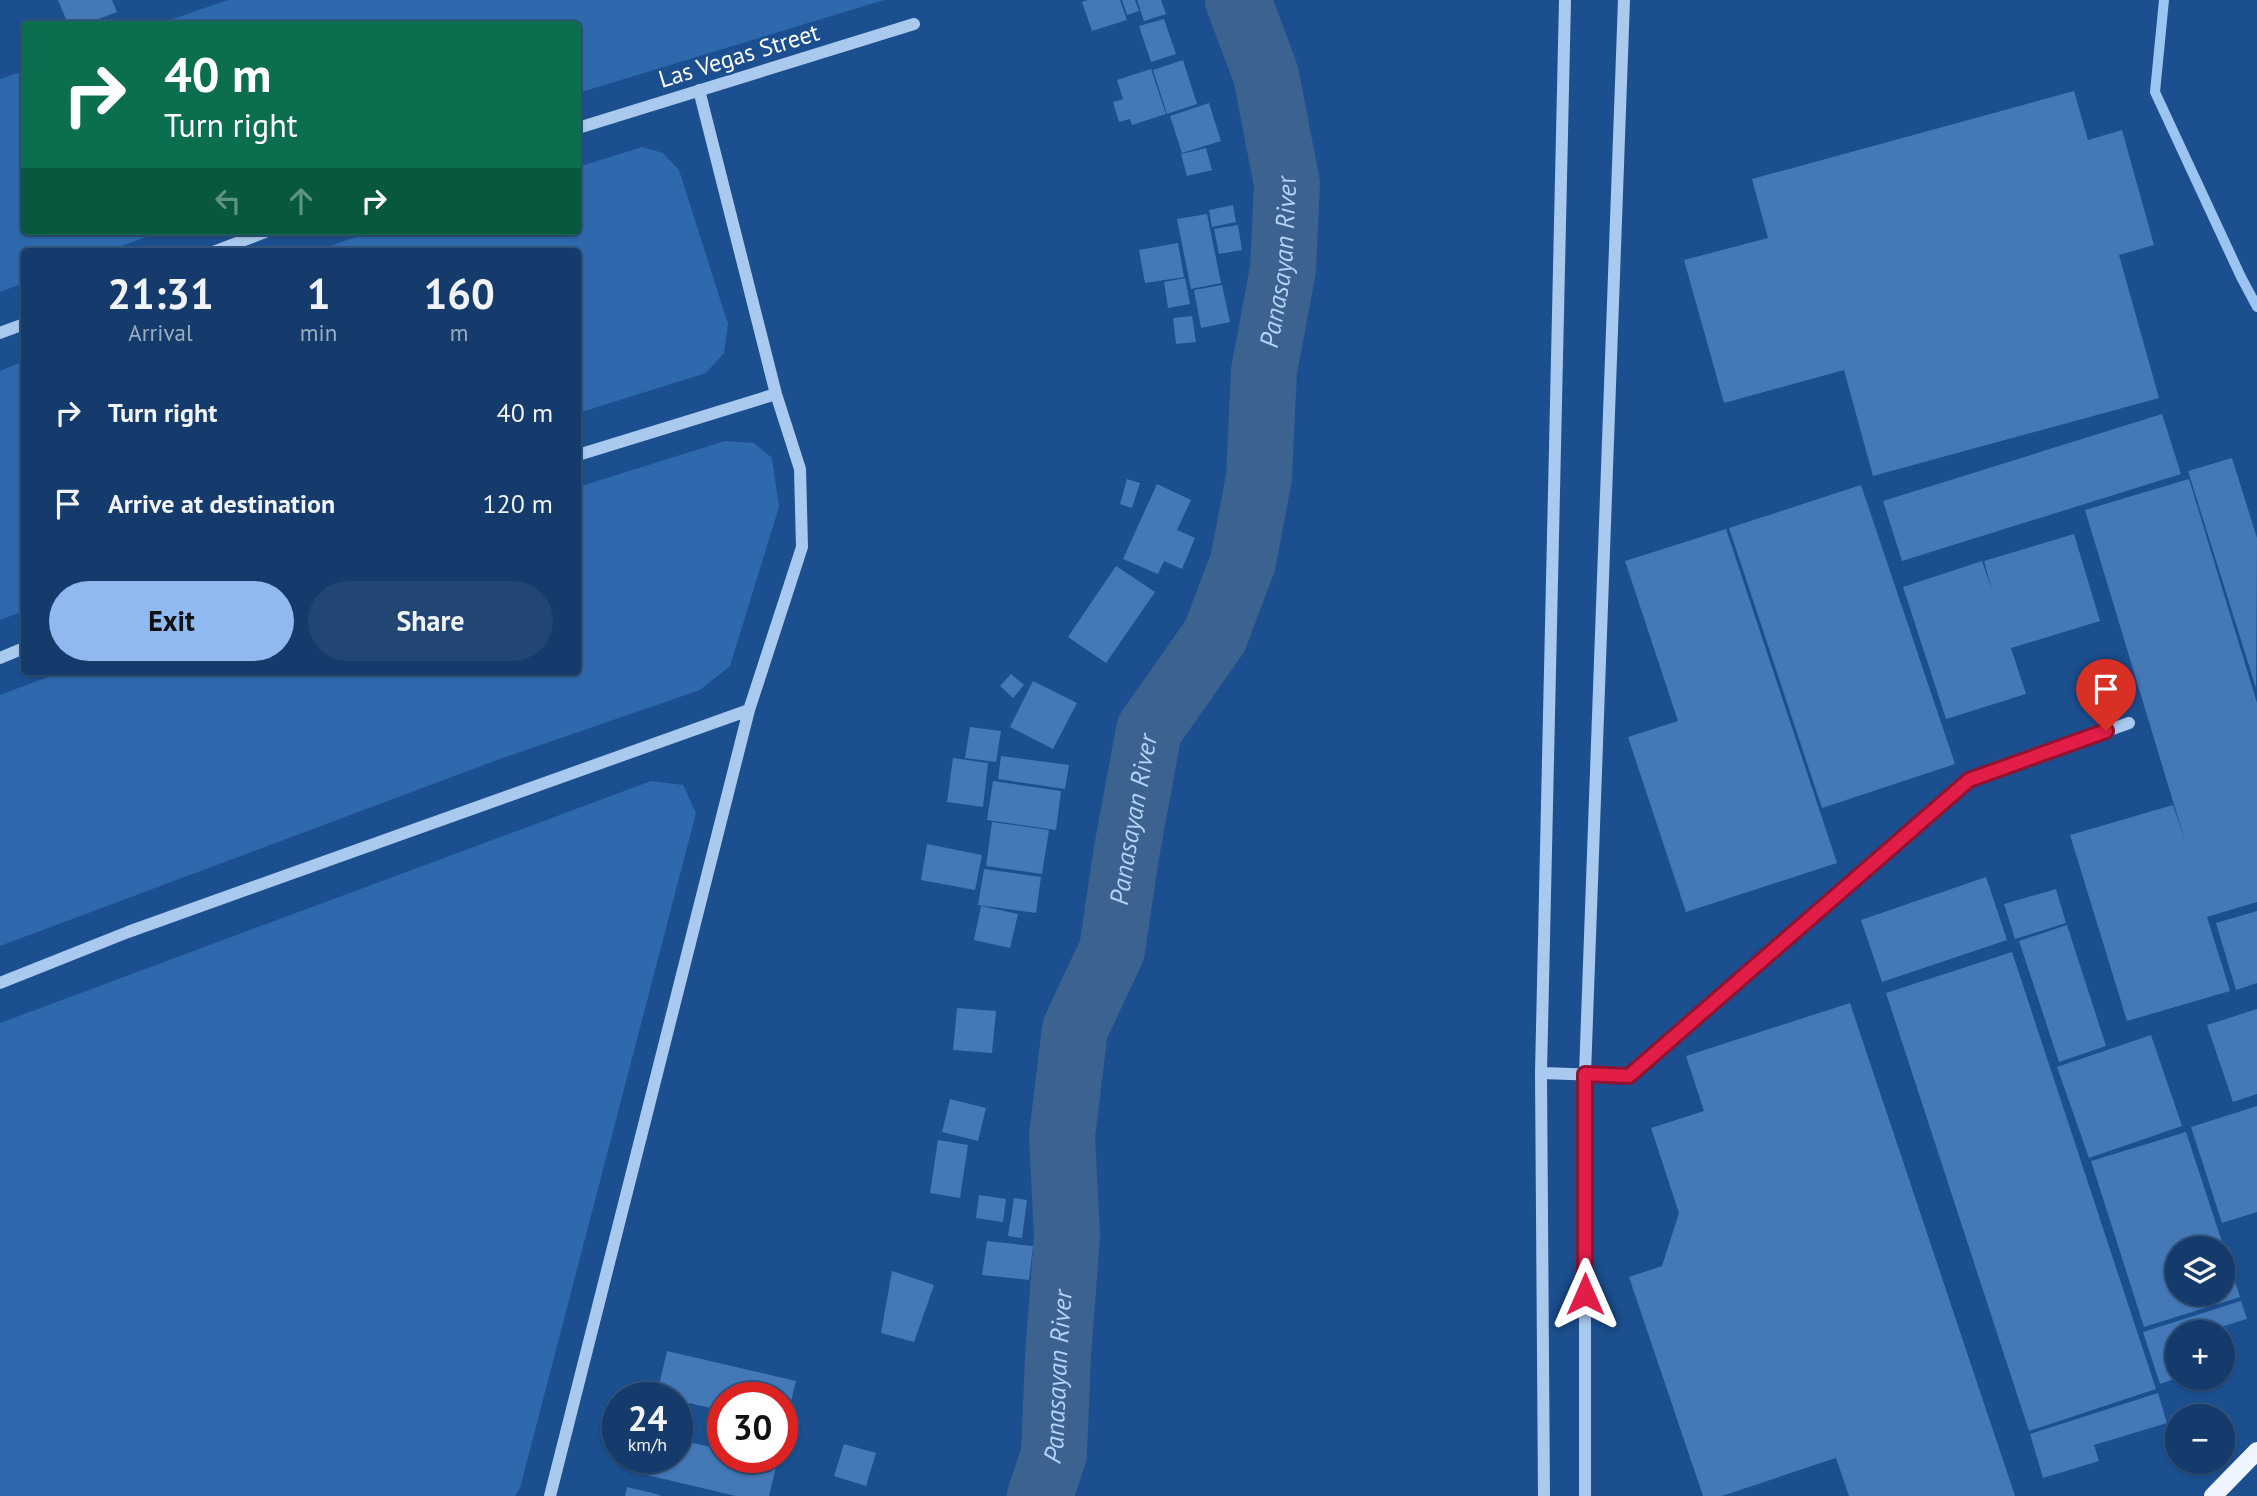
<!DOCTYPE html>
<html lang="en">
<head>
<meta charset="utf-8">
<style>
  :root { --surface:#143b6b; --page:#214673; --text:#f1f3f6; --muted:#9dadc1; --line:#33557e; --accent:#90b9f0 }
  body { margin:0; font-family:"PT Sans",sans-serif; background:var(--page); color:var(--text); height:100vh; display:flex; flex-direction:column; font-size:26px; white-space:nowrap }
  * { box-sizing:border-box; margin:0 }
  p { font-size:23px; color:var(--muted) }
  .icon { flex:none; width:38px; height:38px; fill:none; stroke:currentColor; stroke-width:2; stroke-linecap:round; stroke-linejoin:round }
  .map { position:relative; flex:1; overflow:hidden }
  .sheet { position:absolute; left:21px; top:248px; width:560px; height:427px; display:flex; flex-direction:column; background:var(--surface); border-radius:7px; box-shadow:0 2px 5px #0004,0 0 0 2px var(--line) }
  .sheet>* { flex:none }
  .banner { position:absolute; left:21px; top:21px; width:560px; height:214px; border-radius:7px; box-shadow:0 2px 5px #0004,0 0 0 2px var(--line); background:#0b6e4f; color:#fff; overflow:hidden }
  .controls { position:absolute; left:2165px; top:1236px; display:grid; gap:14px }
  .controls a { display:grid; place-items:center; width:70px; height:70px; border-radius:50%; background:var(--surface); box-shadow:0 2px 5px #0004,0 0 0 2px var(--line); font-size:35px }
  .speed { position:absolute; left:602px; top:1382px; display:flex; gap:14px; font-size:35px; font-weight:700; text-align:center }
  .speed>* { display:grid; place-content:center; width:91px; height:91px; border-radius:50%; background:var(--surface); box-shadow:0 2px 5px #0004,0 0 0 2px var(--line); line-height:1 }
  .speed small { font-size:18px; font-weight:400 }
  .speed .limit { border:10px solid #d22; background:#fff; color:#111 }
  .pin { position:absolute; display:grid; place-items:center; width:60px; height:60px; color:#fff; margin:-72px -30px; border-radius:50% 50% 50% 0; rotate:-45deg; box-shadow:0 0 7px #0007 }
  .pin .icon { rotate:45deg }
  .me { position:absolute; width:77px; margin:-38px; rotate:0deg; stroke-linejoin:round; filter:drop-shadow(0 0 5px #0008) }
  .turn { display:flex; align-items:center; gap:24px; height:147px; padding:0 28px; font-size:32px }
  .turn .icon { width:91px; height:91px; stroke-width:2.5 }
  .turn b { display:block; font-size:49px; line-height:60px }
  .lanes { display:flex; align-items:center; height:66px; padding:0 28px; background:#0003; justify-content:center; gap:35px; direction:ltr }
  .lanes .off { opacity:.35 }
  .eta { display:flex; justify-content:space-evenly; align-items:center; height:119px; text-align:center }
  .eta b { font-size:42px; font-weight:600; line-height:49px }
  .action { display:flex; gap:14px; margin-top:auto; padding:14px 28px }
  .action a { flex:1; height:80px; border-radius:42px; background:var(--accent); color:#111; font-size:28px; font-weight:600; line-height:80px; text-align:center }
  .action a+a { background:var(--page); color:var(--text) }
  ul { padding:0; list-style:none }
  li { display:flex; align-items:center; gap:21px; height:91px; padding:0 28px }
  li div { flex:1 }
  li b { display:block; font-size:26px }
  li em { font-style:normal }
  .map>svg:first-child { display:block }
  .green { fill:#2e69ad }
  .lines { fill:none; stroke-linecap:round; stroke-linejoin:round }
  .stream { stroke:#9cc4f0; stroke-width:10 }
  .river { stroke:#3c6290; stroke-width:66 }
  .building { fill:#4478b7; fill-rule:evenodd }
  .minor { stroke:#a9c9ee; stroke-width:12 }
  .major { stroke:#f0f6ff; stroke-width:18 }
  .route-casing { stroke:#92132f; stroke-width:18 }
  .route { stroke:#e11d48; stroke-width:12 }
  .labels { text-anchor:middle; stroke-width:5; stroke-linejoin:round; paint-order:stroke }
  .street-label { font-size:24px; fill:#fff; stroke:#1b4f8f }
  .water-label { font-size:26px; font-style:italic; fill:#b5d3f5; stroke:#1b4f8f }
</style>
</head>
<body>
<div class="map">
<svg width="2257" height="1496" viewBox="0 0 2257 1496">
  <rect width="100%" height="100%" fill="#1b4f8f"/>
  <path class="green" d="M228 0H884L578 93V24H158Z
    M24 71V231H162L106 252H24V283L0 292V79Z
    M642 147 663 153 679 170 728 324 724 353 706 373 578 413V252H313L372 231H578V167Z
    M24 361V611L0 620V371Z
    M725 441 754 443 772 458 779 507 730 666 700 690 497 760 0 946V695L61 672H578V487Z
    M651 781 683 785 696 813 520 1488 515 1496H0V1023Z"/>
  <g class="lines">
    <path class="stream" d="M2164 0 2155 92 2241 277 2257 307"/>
    <path class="river" id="s1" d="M1040 1496 1054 1454 1058 1356 1067 1236 1062 1136 1075 1029 1112 950 1126 855 1149 730 1215 636 1243 562 1259 477 1264 371 1283 269 1287 184 1266 75 1238 0"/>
  </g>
  <path class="building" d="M58 0H112L117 12 85 24H68Z
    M1088 0H1120L1127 20 1092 31 1082 2Z
    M1122 0H1135L1139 11 1127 15Z
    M1137 0H1161L1166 14 1144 21Z
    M1164 19 1176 54 1151 62 1139 26Z
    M1183 60 1197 104 1167 114 1153 70Z
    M1151 69 1166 114 1132 125 1130 119 1119 122 1113 102 1123 99 1117 80Z
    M2074 91 2088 140 2122 130 2154 245 2119 255 2159 398 1873 476 1844 370 1724 403 1684 260 1768 238 1752 179Z
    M1209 103 1221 141 1182 153 1170 116Z
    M1206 148 1212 170 1187 176 1181 154Z
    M1233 205 1236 222 1212 227 1209 210Z
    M1207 214 1221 283 1191 289 1177 219Z
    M1238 225 1242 250 1219 254 1214 229Z
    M1178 243 1184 277 1145 283 1139 250Z
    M1185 278 1190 304 1168 308 1164 282Z
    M1222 285 1230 322 1201 328 1194 290Z
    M1192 316 1196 342 1176 344 1173 318Z
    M2162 414 2181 474 1902 561 1883 501Z
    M2232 458 2257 538 2256 688 2188 471Z
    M1127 479 1140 483 1132 508 1120 504Z
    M2189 479 2257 703V902L2207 917 2230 991 2127 1021 2070 835 2173 805 2185 841 2085 510Z
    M1157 484 1191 500 1177 530 1195 538 1182 569 1164 561 1158 574 1123 559Z
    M1861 485 1955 764 1822 808 1729 528Z
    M1726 529 1837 863 1686 912 1628 737 1678 721 1625 561Z
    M2074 534 2100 621 2011 648 2026 694 1946 719 1903 587 1982 561 1992 590 1984 561Z
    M1116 566 1155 592 1106 663 1068 637Z
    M1011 674 1024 685 1013 698 1000 686Z
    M1033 681 1077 703 1053 749 1010 727Z
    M970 727 1001 731 996 762 965 758Z
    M1001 756 1069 765 1065 789 998 779Z
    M953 758 988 763 983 807 947 802Z
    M993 781 1061 791 1056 830 987 820Z
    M992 822 1049 830 1042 874 986 866Z
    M927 844 982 855 975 890 921 880Z
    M984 869 1041 877 1036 913 978 905Z
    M1986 877 2007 940 1882 982 1861 920Z
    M2056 889 2066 923 2015 939 2004 904Z
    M981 906 1018 914 1010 948 974 940Z
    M2257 911V983L2236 990 2216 923Z
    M2067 925 2106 1046 2059 1062 2019 941Z
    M2012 952 2156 1389 2029 1431 1886 993Z
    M1850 1003 2015 1496H1849L1836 1458 1722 1496H1703L1629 1277 1662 1266 1679 1213 1651 1128 1704 1111 1686 1056Z
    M957 1008 996 1011 992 1053 953 1050Z
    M2257 1009V1094L2233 1102 2207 1025Z
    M2151 1035 2182 1126 2089 1158 2057 1067Z
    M950 1099 986 1108 978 1141 942 1132Z
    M2257 1106V1212L2222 1223 2191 1127Z
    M2186 1132 2240 1297 2144 1327 2091 1161ZM2177 1248H2222V1293H2177Z
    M938 1140 968 1145 960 1198 930 1193Z
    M979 1195 1006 1199 1003 1222 976 1218Z
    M1014 1198 1027 1200 1022 1238 1008 1236Z
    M987 1241 1033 1246 1029 1280 982 1275Z
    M892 1271 934 1285 914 1342 881 1333Z
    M2241 1301 2247 1319 2204 1332H2177V1378L2160 1384 2143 1332Z
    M667 1351 796 1381 785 1426 782 1425V1398H723V1411L689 1403 680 1440 723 1450V1458H755L777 1463 769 1496H736L638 1473 642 1458H677V1398H656Z
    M2158 1393 2167 1423 2094 1445 2099 1461 2043 1478 2030 1434Z
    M844 1444 876 1453 866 1486 834 1476Z
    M627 1487 660 1495V1496H625Z"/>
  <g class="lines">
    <path class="minor" d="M578 128 914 24
      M213 252 268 231
      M0 333 24 324
      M578 455 776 394
      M0 658 24 648
      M0 983 128 932 749 710
      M1541 1073 1629 1076 1969 780 2129 723
      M550 1496 749 710 802 547 800 469 776 394 699 90
      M1544 1496 1541 1073 1565 0
      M1585 1496V1074L1624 0"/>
    <path class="major" d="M2213 1496 2257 1451"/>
  </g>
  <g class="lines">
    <defs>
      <path id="route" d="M1585 1294V1074L1629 1076 1969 780 2106 731"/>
    </defs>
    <use href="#route" class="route-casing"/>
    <use href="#route" class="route"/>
  </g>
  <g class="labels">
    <g class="street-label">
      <text transform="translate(739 56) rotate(-17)" y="8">Las Vegas Street</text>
    </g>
    <g class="water-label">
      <text dy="9" stroke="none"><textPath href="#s1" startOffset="1278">Panasayan River</textPath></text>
      <text dy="9" stroke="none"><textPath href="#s1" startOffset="690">Panasayan River</textPath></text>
      <text dy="9" stroke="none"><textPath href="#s1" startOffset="122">Panasayan River</textPath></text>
    </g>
  </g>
</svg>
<div class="controls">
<a><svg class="icon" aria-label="layers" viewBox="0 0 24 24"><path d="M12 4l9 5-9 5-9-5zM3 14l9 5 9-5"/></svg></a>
<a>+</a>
<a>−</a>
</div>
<div class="speed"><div>24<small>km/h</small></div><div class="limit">30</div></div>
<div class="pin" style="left:2106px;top:731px;background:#d93025"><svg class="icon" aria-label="arrive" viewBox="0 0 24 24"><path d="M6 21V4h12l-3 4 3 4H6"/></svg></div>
<svg class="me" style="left:1585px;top:1294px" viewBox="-20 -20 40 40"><path d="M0-17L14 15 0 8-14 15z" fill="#e11d48" stroke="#fff" stroke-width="4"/></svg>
<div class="banner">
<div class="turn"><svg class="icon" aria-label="right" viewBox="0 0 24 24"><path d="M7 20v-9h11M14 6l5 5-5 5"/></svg><div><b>40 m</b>Turn right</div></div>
<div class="lanes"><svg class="icon off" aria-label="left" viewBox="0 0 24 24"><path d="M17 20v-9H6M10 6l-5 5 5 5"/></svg><svg class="icon off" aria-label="ahead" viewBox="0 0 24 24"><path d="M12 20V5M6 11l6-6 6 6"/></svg><svg class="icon" aria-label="right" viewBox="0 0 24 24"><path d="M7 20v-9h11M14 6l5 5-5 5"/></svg></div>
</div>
<section class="sheet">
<div class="eta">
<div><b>21:31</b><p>Arrival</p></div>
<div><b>1</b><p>min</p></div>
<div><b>160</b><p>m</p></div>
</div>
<ul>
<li><svg class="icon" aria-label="right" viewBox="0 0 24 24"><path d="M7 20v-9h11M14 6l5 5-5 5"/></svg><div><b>Turn right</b></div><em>40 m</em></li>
<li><svg class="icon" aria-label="arrive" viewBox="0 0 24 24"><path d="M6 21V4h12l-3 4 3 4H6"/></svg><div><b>Arrive at destination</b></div><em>120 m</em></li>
</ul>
<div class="action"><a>Exit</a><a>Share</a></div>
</section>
</div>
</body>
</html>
